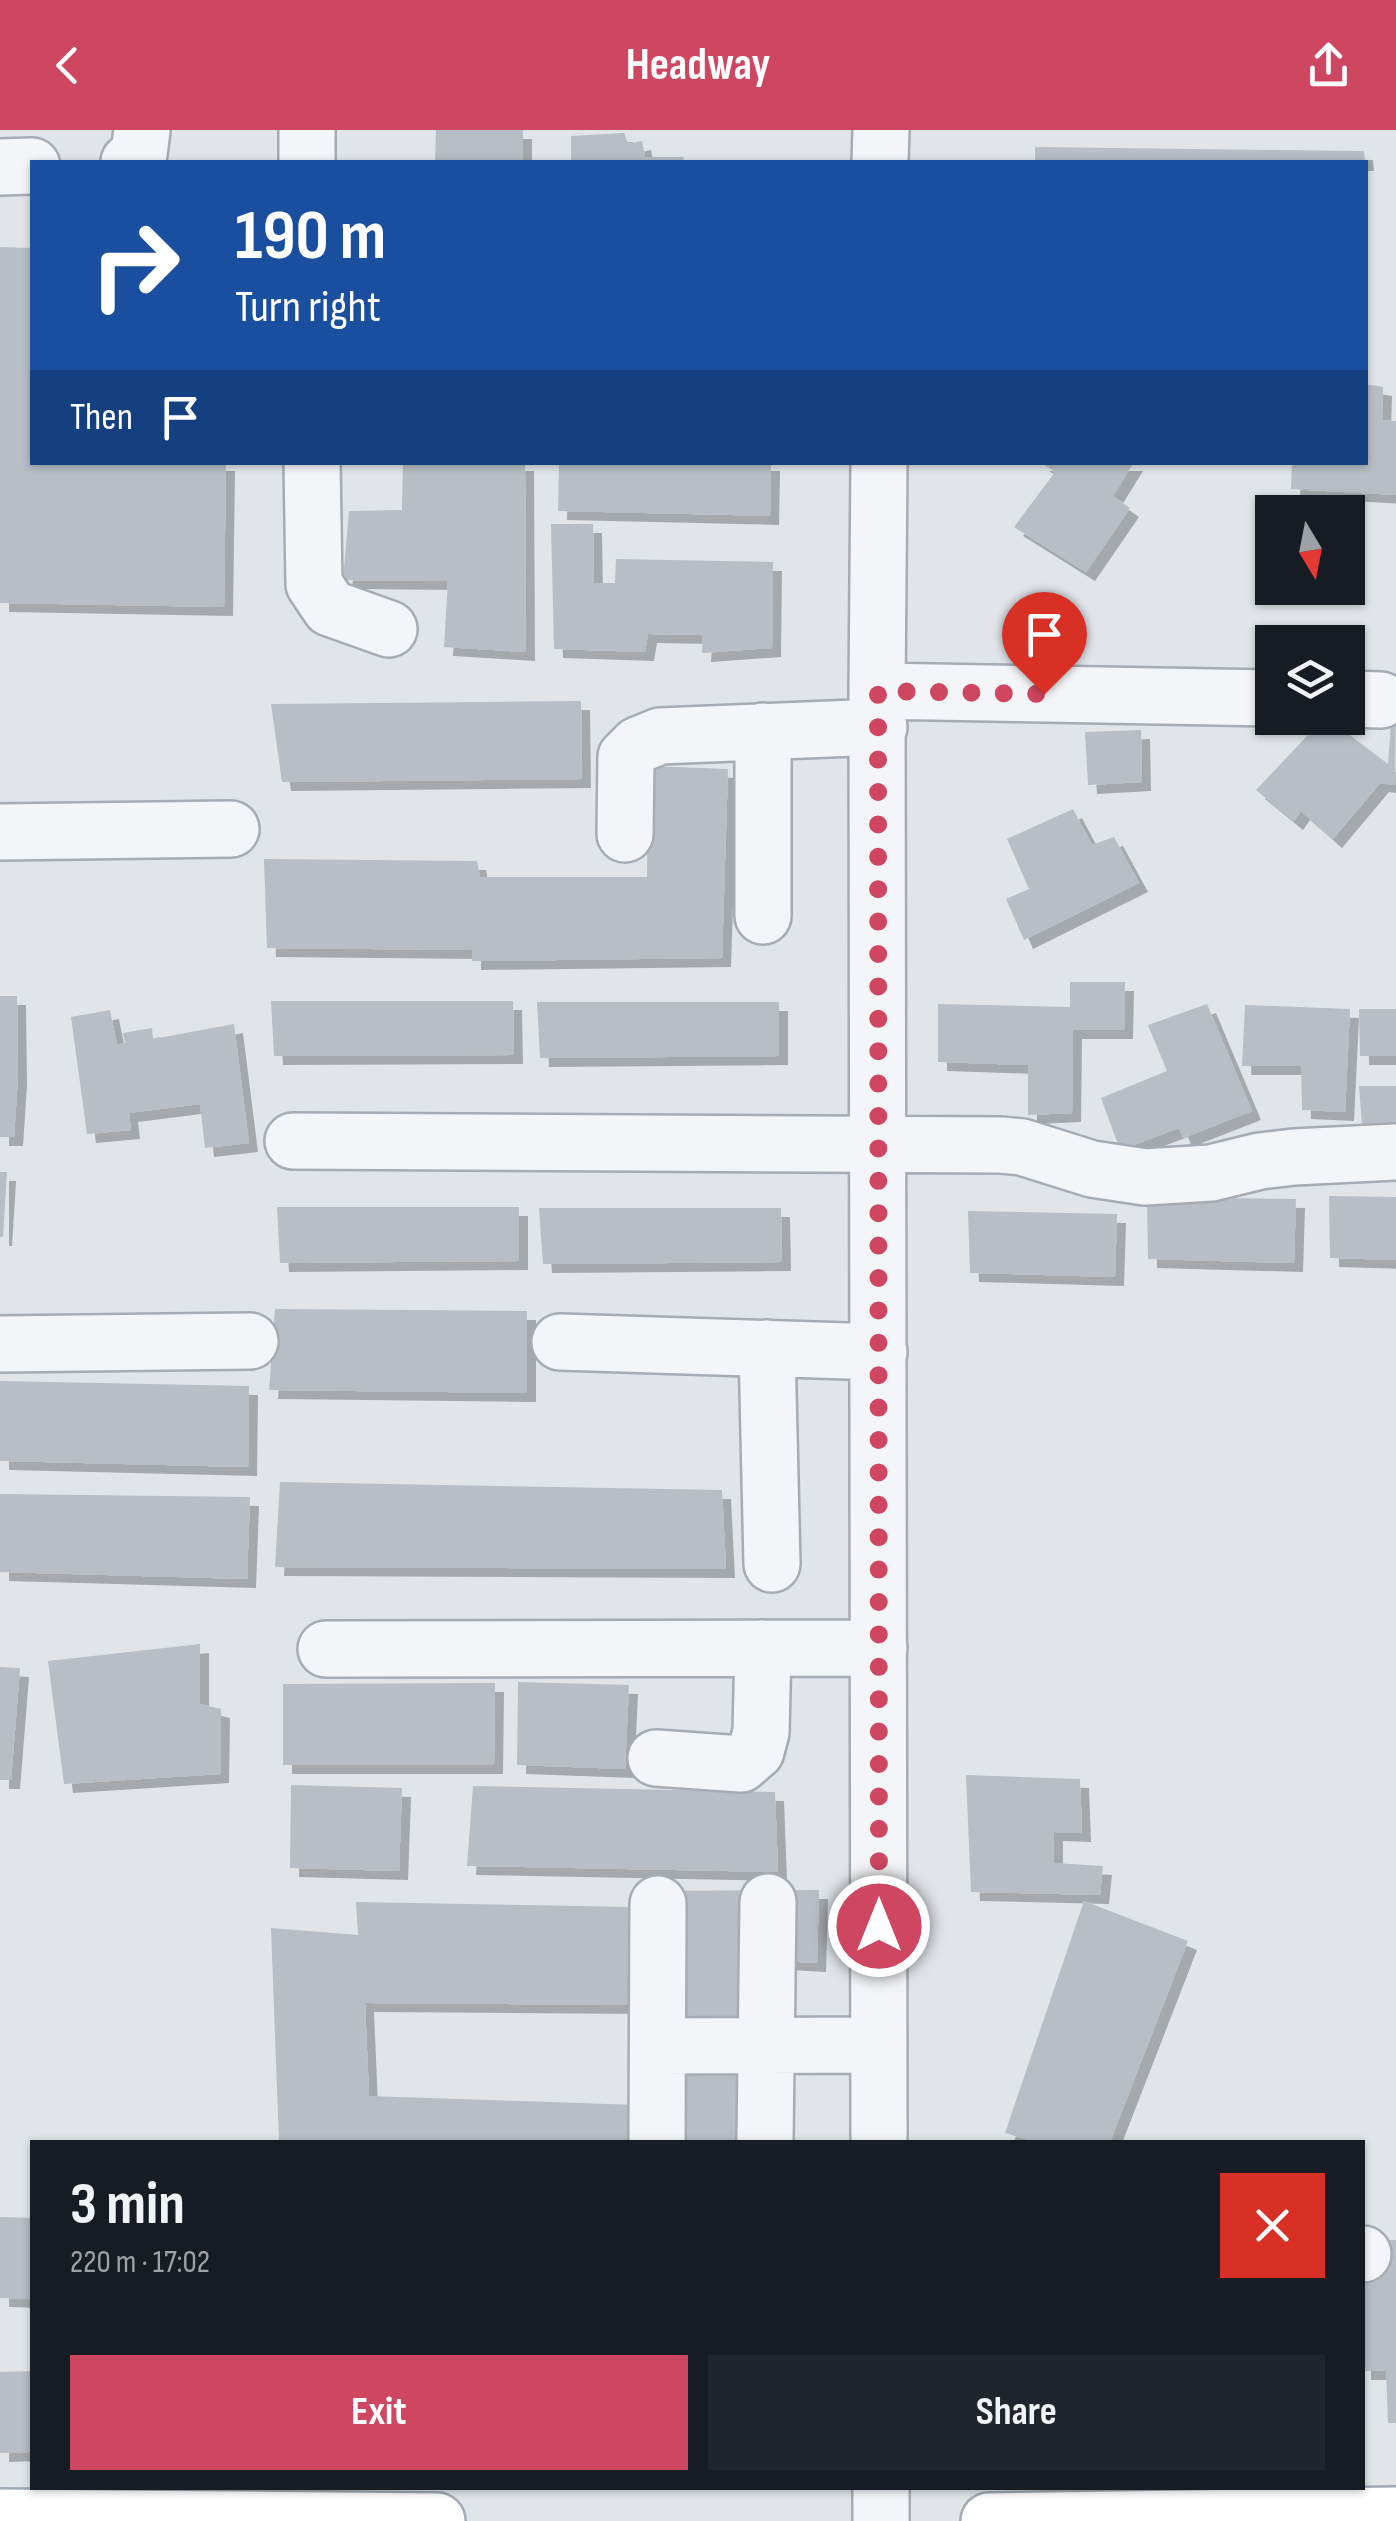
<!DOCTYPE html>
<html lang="en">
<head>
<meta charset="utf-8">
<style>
  :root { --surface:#171b24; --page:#20242c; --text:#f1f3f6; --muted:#9ea1a6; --accent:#ce4660 }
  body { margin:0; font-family:"Sofia Sans Condensed",sans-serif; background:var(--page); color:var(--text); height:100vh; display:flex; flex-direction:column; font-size:38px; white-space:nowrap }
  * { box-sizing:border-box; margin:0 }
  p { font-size:32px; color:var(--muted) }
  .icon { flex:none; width:55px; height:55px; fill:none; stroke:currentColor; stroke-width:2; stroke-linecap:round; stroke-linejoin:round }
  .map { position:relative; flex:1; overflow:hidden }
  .sheet { position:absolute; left:30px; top:2010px; width:1335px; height:350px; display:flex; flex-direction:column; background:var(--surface); border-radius:0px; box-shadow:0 2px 8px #0004 }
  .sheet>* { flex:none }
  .top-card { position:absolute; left:30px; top:30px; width:1338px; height:305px; border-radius:0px; box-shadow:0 2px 8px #0004; background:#1a4fa0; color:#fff; overflow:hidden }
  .needle { width:65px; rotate:170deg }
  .fabs { position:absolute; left:1255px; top:365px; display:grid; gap:20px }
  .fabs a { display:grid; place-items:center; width:110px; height:110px; border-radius:0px; background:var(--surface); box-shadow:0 2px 8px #0004; font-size:50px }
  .pin { position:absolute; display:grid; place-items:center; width:85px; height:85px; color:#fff; margin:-102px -42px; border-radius:50% 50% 50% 0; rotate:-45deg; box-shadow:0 0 10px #0007 }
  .pin .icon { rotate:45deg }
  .me { position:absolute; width:110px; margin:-55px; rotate:0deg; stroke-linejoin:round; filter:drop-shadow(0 0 8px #0008) }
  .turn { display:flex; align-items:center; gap:35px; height:210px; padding:0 40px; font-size:45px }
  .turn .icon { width:130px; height:130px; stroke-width:2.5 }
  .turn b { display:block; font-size:70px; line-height:85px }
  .then { display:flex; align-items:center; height:95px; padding:0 40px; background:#0003; gap:20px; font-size:38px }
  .round { display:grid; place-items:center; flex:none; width:105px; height:105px; border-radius:0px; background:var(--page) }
  .overview { display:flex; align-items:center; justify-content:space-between; height:170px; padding:0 40px }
  h1 { font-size:60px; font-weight:700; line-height:75px }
  .primary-button { display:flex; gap:20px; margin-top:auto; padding:20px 40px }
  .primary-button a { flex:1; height:115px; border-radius:0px; background:var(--accent); color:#fff; font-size:40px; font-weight:700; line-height:115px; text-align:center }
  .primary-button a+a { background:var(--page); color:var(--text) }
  header { display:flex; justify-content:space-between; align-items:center; height:130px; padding:0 40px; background:var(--accent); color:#fff; font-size:45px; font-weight:700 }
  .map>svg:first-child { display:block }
  .building { fill:#b8bec6; fill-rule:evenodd; filter:url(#shadow) }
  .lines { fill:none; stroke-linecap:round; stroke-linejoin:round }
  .minor-casing { stroke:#a6acb4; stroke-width:60 }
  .major-casing { stroke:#a0a9b5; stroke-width:60 }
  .minor { stroke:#f4f5f8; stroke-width:55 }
  .major { stroke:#fff; stroke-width:55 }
  .route { stroke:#ce4660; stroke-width:18; stroke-dasharray:0 32.4 }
</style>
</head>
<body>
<header><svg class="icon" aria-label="back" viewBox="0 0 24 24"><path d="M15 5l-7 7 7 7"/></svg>Headway<svg class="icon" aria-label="share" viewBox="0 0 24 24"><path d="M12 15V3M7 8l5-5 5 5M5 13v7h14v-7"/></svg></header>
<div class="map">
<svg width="1396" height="2391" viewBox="0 0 1396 2391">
  <defs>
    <filter id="shadow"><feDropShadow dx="9" dy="9" stdDeviation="0" flood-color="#0004"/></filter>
  </defs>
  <rect width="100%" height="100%" fill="#e1e5ea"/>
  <path class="building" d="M436 0H523V32H435Z
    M624 3 628 14 642 11 645 27H684L683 32H571V6Z
    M1035 17 1364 21 1365 32H1035Z
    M0 117 32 118V332H226L224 477 0 473Z
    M1365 254 1383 257 1382 290 1396 291V365L1291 359 1292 332H1365Z
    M403 332H525L526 522 444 517 448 451 343 450 349 381 402 380Z
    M559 332H771L770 386 558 381Z
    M1040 332H1134L1113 366 1130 378 1086 442 1014 397 1055 342Z
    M551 394H593L594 453H615L616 429 773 432 772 518 702 523 703 505 648 504 645 522 554 519Z
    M1393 564H1396L1395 655 1380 653 1333 709 1301 681 1294 691 1256 660 1324 588H1327L1388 634Z
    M581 571 582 649 282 652 271 574Z
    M1141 600 1142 652 1088 655 1085 602Z
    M648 636 728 639 722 828 472 831V820L267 818 264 729 477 731 480 747H647Z
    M1073 679 1092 715 1114 707 1139 753 1024 810 1006 769 1029 759 1007 709Z
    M1070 852H1125L1124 900H1073L1072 983 1028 985V935L938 932V874L1070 877Z
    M0 866H17L18 946 14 1007H0Z
    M271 871H513L514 925 274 926Z
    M537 872H779V926L540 928Z
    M1207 874 1252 981 1183 1008 1179 998 1120 1020 1101 968 1167 941 1148 895Z
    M1245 875 1350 879 1345 982 1302 980 1301 936H1242Z
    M1359 879H1396V926H1360Z
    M110 880 117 915 125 913 123 903 152 898 153 909 234 894 249 1013 205 1018 200 974 129 983 131 1000 87 1004 71 887Z
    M1359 956H1396V994L1362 995Z
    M0 1042H7L3 1107H0Z
    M1329 1066 1396 1067V1130L1330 1128Z
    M1147 1067 1296 1069 1294 1133 1148 1129Z
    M277 1077H519V1131L280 1133Z
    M539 1078H781L782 1132 543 1134Z
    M968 1081 1117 1084 1115 1147 970 1143Z
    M275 1179 527 1181V1263L269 1260Z
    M0 1251 249 1256 248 1337 0 1331Z
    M280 1352 722 1360 726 1439 275 1437Z
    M0 1364 250 1367 247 1449 0 1442Z
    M200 1514V1574L221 1579 220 1644 64 1654 48 1531Z
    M0 1537 20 1538 11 1650H0Z
    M518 1552 629 1555 625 1639 517 1635Z
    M495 1553 494 1635H283V1554Z
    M966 1645 1080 1649 1082 1703 1054 1702V1733L1103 1736 1100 1765 971 1762Z
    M291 1655 402 1658 399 1741 290 1738Z
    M473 1656 775 1662 778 1742 467 1736Z
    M819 1760 817 1833 763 1830 765 2012H279L271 1798 358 1805 356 1772 634 1777 633 1761ZM365 1873 636 1875 638 1975 369 1966Z
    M1084 1771 1188 1811 1110 2012H1036L1005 2003Z
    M0 2087 32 2088V2169L0 2168Z
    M1386 2110H1396V2293H1388L1386 2241H1362V2136Z
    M32 2241V2322L0 2323V2242Z"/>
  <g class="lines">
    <defs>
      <path id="minor" d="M307 0V32
        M129 32 139 24 142 0
        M880 32 881 0
        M0 37 32 36
        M312 332 314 454 330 478 389 499
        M877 561 1272 568
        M1348 569 1381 570
        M0 702 231 699
        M625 704 626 627 638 615 660 606 879 597
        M763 786V601
        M293 1011 1001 1015 1022 1017 1092 1039 1145 1047 1211 1043 1260 1031 1294 1027 1396 1022
        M560 1212 879 1222
        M0 1214 250 1211
        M767 1218 772 1434
        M326 1519 879 1518
        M656 1628 741 1634 756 1621 761 1602 763 1518
        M658 1916 879 1915
        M657 2012 658 1774
        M765 2012 768 1772
        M879 2012 877 561 879 332
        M1362 2124H1363
        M881 2358V2391"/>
      <path id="major" d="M0 2387 437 2391
        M989 2391 1396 2385"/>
    </defs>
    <use href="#minor" class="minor-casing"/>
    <use href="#major" class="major-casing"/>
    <use href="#minor" class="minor"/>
    <use href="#major" class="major"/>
  </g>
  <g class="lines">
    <path class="route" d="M879 1796 878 561 1044 564"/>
  </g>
</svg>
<div class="fabs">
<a><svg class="needle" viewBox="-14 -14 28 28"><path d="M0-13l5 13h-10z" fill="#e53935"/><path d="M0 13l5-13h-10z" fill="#9ea1a6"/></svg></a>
<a><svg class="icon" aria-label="layers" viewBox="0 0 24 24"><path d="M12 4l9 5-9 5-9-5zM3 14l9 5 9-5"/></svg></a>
</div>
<div class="pin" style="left:1044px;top:564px;background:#d93025"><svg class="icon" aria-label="arrive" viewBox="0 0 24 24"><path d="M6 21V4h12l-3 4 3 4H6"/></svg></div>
<svg class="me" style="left:879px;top:1796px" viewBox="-20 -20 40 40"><circle r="17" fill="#ce4660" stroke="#fff" stroke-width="3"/><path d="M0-11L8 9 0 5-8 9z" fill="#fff"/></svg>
<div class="top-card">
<div class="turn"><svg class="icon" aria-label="right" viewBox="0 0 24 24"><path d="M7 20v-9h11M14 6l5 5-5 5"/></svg><div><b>190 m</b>Turn right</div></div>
<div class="then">Then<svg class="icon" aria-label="arrive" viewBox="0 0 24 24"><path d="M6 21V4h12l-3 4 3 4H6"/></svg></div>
</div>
<section class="sheet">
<div class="overview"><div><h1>3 min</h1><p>220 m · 17:02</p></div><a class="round" style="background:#d93025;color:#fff"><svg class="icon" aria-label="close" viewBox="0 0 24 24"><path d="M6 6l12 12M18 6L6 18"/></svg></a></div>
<div class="primary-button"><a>Exit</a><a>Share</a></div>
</section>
</div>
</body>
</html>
